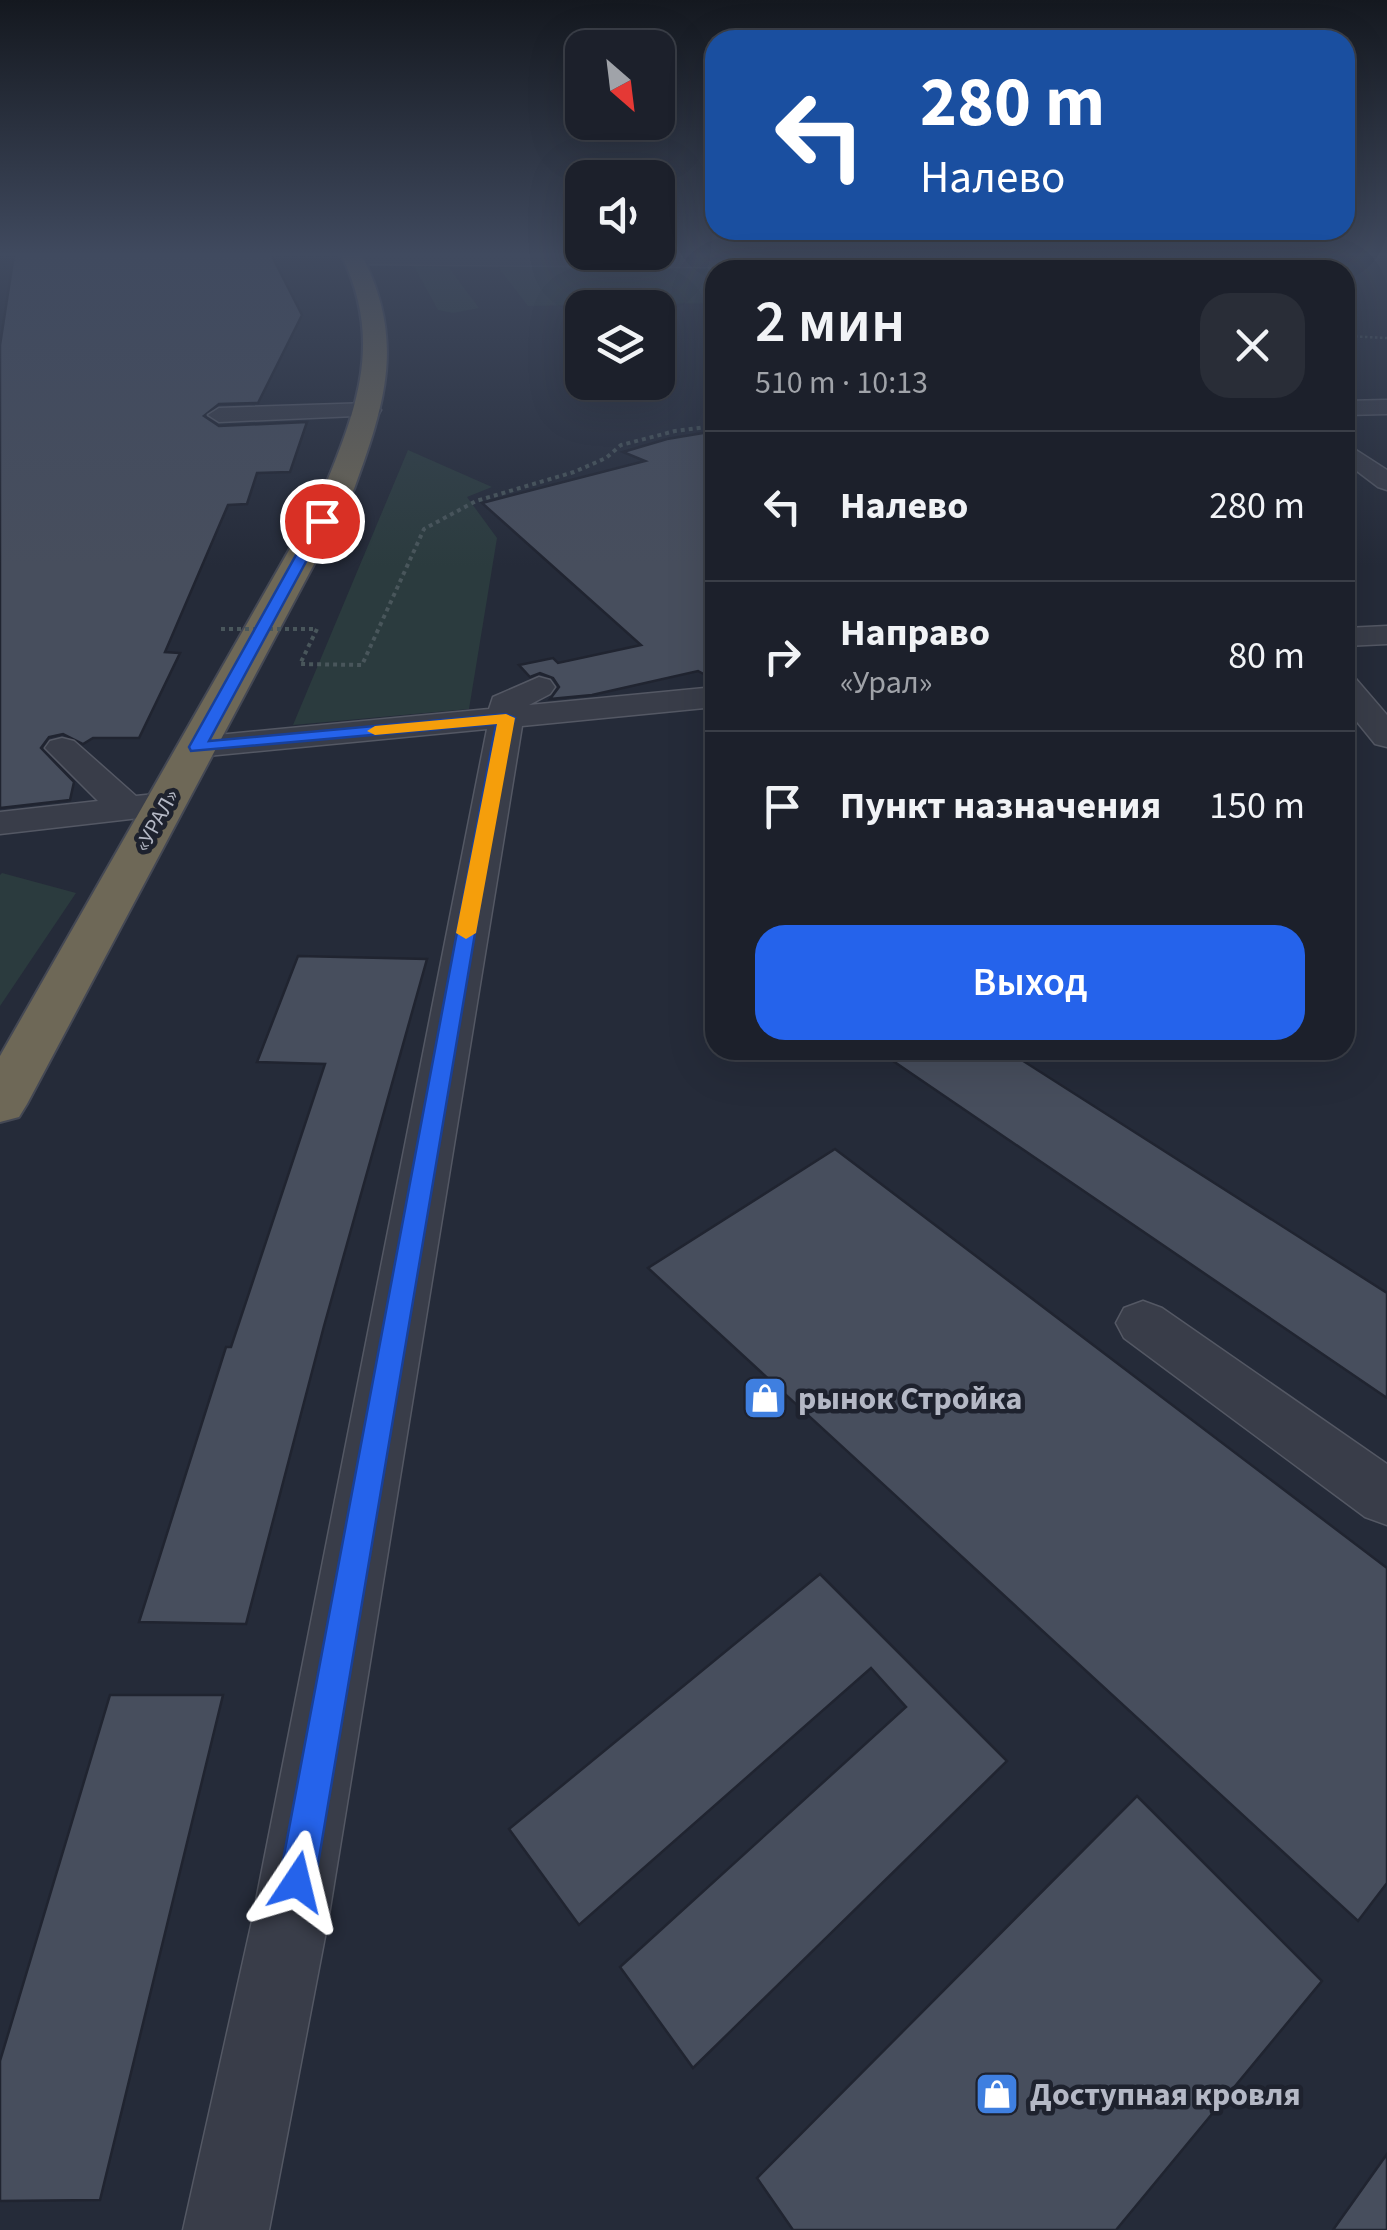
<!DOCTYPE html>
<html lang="ru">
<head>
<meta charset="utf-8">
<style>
  :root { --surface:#1c202b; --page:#292d37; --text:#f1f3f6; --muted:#a0a3a9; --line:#3a3e47; --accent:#2563eb }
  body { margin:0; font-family:"Source Sans 3",sans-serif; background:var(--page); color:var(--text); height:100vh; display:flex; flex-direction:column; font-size:38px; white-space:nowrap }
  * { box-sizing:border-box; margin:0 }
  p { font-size:32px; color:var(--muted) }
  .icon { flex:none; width:55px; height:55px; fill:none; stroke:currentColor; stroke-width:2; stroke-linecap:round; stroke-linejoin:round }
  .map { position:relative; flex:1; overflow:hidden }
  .drawer { position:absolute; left:705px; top:260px; width:650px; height:800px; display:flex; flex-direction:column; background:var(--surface); border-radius:30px; box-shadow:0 10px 40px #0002,0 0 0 2px var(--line) }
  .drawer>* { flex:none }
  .guide { position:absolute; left:705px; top:30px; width:650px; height:210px; border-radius:30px; box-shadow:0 10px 40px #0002,0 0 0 2px var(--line); background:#1a4fa0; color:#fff; overflow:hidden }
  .needle { width:65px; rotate:152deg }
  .tools { position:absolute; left:565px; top:30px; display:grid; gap:20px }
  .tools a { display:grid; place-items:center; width:110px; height:110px; border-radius:20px; background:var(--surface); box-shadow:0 10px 40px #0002,0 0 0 2px var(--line); font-size:50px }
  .pin { position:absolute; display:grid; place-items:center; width:85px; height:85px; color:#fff; margin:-42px; border:5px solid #fff; border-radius:50%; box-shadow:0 2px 10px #0007 }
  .me { position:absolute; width:110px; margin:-55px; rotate:10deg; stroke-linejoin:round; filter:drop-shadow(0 0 8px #0008) }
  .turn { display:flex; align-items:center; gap:35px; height:210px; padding:0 50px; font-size:45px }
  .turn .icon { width:130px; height:130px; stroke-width:2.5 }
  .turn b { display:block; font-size:70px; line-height:85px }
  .round { display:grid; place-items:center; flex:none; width:105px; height:105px; border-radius:30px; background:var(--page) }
  .summary { display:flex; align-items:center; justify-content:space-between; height:170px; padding:0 50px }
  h1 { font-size:60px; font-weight:600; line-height:75px }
  .cta { display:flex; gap:20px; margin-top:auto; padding:20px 50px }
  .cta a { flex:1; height:115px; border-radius:30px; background:var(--accent); color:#fff; font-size:40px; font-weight:600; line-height:115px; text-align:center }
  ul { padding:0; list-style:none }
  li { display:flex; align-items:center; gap:30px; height:150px; padding:0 50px; border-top:2px solid var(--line) }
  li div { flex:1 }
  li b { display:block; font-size:38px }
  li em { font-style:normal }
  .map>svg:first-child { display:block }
  .green { fill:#2b3b3e }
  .building { fill:#474e5d; stroke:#202430; stroke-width:2.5 }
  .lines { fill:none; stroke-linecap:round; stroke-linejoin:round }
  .minor-casing { stroke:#545864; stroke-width:3 }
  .highway-casing { stroke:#444854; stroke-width:4 }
  .path-far1 { stroke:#49565b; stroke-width:2.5; stroke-dasharray:2.5 2.5; stroke-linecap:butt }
  .path { stroke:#49565b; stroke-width:4; stroke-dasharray:4 4; stroke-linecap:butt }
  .minor { fill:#393d49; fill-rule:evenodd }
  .highway { fill:#6e6857; fill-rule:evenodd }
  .path-bridge { stroke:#49565b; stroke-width:4; stroke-dasharray:4 4; stroke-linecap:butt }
  .route { fill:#2563eb; stroke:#184099; stroke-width:2.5 }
  .slow { fill:#f59e0b }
  .labels { text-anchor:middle; stroke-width:9; stroke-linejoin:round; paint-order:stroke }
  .far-street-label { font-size:22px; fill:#b4b8c5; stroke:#1e222e }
  .near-poi-label { font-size:32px; font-weight:bold; fill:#b4b8c5; stroke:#1e222e; text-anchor:start }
</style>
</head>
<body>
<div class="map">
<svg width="1387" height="2230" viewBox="0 0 1387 2230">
  <rect width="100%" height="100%" fill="#252b39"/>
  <path class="green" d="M604 264 732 267 747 270H715V303L528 306 499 268Z
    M414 266 449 268 479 308 453 313 438 310Z
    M408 450 492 487 467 497 497 538 469 709 293 725Z
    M2 873 76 893 0 1006V875Z"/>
  <path class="building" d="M14 254H271L302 315 258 403 219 404 204 416 219 426 307 422 290 472 257 473 247 504 228 505 165 652 180 653 139 738H93L83 744 63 734 49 737 41 748 74 782 70 800 0 808V345Z
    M715 431V680L698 671 592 695 550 699 559 687 553 678 540 673 530 677 519 665 553 658 558 663 641 645 482 503 645 461 623 452 667 439Z
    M298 956 427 959 324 1326 246 1624 139 1622 226 1347H231L325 1064 257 1062Z
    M877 1050H1006L1387 1293V1398Z
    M835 1149 1387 1568V1883L1358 1921 648 1268Z
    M820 1574 1007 1761 693 2068 620 1967 906 1707 871 1668 579 1925 509 1829Z
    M110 1695H223L100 2200 0 2201V2061Z
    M1137 1796 1322 1981 1116 2230H793L757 2178Z
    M1387 2154V2230H1333Z"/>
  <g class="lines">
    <defs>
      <path id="minor" d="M355 255 944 259 1073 255 1082 260 1073 265 944 269 349 264V256Z
        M1387 400V414L1345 415V401Z
        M370 403 381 410 378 415 219 422 208 415 219 408Z
        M1345 443 1387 470V490L1378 487 1345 462Z
        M1387 626V644L1345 646V628Z
        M1345 676 1356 679 1387 715V747L1375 744 1345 707Z
        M539 677 550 680 555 687 550 694 529 705 715 687V707L522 726 328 1921 269 2230H183L252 1921 487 729 197 757 185 754 180 747 185 740 197 737 489 709 493 697Z
        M62 738 74 741 136 796 165 793 178 796 183 804 178 812 165 815 0 834V812L98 801 45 748 50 741Z
        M1143 1301 1162 1308 1387 1464V1525L1365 1517 1124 1338 1116 1323 1124 1308Z"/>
      <path id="highway" d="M341 254H361C406 339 385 404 354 489L27 1104 19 1117 0 1122V1056L324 489C358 406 383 340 341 254Z"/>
    </defs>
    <use href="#minor" class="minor-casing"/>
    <use href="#highway" class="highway-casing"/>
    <path class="path-far1" d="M1345 336 1387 338"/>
    <path class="path" d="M317 629 300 664 362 665 424 529 476 501 574 472 606 458 621 445 675 431 715 426"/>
    <use href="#minor" class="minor"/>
    <use href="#highway" class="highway"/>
    <path class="path-bridge" d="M221 629H317"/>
  </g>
  <linearGradient id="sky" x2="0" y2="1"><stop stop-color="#14181f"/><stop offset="0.45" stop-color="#404a5f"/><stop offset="1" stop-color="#404a5f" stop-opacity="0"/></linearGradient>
  <rect width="1387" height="566" fill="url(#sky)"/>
  <path class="route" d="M322 517 328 521 209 741 506 714 515 718 509 732 315 1882 309 1895 297 1900 284 1895 279 1882 496 724 191 751 189 747 315 521Z"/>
  <path class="slow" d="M506 714 515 718 476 933 466 939 456 933 497 724 375 735 367 731 375 726Z"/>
  <defs>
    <symbol id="shop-square" viewBox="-11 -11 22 22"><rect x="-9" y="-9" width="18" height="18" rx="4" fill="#3f7fe0" stroke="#1e222e"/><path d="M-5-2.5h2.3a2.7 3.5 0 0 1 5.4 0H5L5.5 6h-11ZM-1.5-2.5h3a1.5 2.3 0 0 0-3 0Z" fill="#fff"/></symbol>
  </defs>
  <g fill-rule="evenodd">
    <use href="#shop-square" x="740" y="1373" width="50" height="50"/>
    <use href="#shop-square" x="972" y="2069" width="50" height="50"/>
  </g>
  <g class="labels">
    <g class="far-street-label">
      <text transform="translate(156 820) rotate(-61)" y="8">«УРАЛ»</text>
    </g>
    <g class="near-poi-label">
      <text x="798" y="1409">рынок Стройка</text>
      <text x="1030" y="2105">Доступная кровля</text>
    </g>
  </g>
</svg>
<div class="tools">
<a><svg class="needle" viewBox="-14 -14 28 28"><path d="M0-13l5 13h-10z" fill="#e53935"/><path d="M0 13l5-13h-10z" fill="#a0a3a9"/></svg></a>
<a><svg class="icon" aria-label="sound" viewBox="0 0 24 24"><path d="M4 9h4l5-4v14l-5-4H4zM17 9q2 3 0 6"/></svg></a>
<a><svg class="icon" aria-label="layers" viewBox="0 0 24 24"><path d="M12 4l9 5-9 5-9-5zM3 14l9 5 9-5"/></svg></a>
</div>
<div class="pin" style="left:322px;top:521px;background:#d93025"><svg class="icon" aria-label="arrive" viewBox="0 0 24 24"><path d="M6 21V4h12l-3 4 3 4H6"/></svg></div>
<svg class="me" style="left:297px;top:1882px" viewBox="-20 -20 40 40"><path d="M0-17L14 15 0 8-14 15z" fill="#2563eb" stroke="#fff" stroke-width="4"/></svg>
<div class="guide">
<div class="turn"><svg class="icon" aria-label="left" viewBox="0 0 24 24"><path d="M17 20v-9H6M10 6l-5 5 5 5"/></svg><div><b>280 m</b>Налево</div></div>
</div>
<section class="drawer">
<div class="summary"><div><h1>2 мин</h1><p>510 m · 10:13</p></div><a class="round"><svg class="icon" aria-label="close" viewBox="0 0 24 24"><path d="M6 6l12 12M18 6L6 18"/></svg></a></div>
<ul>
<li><svg class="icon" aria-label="left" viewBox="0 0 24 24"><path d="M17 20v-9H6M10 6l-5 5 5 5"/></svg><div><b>Налево</b></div><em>280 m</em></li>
<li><svg class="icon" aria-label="right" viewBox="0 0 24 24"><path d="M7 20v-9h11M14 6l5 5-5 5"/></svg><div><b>Направо</b><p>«Урал»</p></div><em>80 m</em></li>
<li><svg class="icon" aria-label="arrive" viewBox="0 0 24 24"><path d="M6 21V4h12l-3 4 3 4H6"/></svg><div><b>Пункт назначения</b></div><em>150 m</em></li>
</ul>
<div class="cta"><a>Выход</a></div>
</section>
</div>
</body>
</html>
